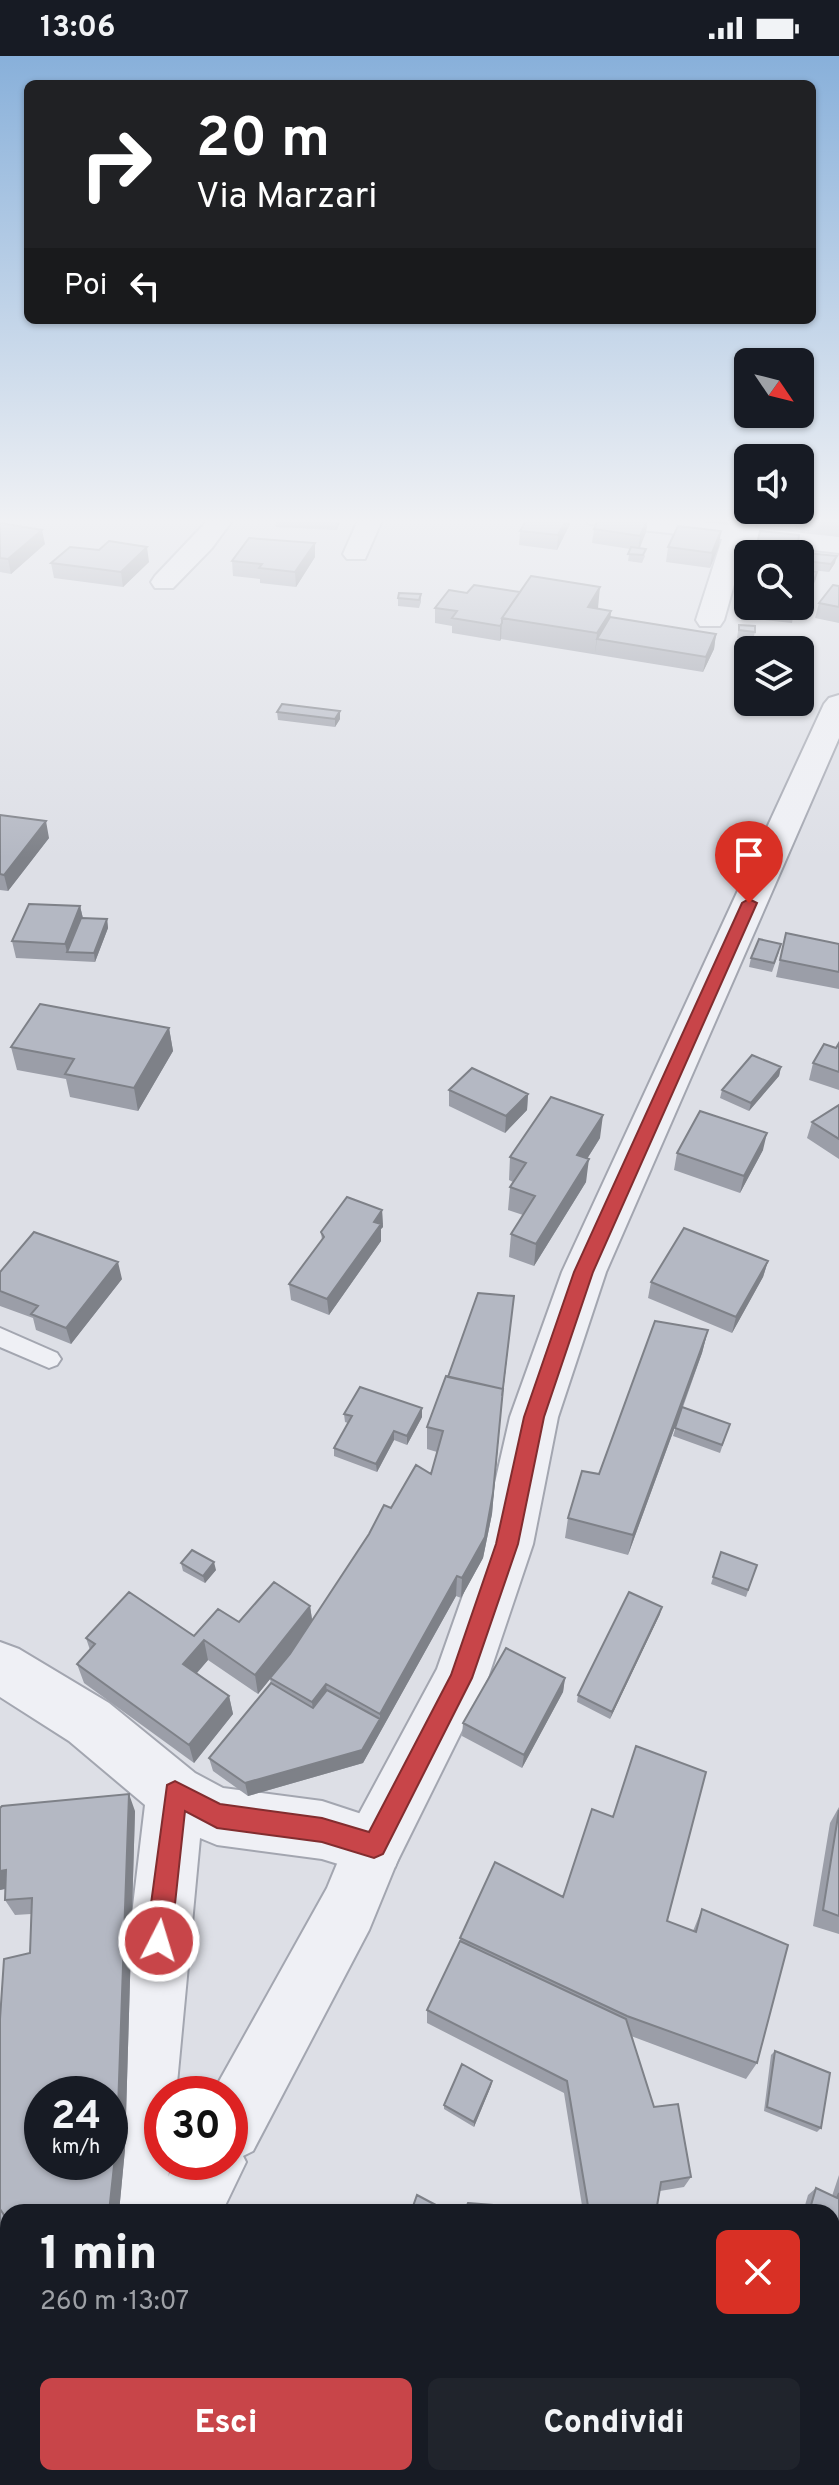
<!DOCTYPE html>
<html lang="it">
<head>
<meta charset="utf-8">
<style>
  :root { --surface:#171b24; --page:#20242c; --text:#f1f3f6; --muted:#9ea1a6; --accent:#c84549 }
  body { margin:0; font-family:Overpass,sans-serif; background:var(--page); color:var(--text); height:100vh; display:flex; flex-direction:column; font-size:30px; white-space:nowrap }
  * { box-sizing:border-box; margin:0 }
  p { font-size:26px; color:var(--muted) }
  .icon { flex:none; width:44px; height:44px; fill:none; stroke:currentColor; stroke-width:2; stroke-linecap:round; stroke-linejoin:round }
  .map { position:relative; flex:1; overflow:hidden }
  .drawer { position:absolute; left:0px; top:2148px; width:840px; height:282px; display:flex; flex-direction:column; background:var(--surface); border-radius:24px 24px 0 0; box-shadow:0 2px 6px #0004 }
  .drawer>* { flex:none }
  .hud { position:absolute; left:24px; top:24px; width:792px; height:244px; border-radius:12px; box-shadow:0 2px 6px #0004; background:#202124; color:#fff; overflow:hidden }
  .needle { width:52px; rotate:125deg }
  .tools { position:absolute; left:734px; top:292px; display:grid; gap:16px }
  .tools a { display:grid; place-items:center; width:80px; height:80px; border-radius:12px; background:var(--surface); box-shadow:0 2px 6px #0004; font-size:40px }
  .speed { position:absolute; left:24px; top:2020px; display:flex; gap:16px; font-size:40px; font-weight:700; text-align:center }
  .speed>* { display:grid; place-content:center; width:104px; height:104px; border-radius:50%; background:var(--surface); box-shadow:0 2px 6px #0004; line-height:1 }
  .speed small { font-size:20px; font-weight:400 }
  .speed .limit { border:12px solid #d22; background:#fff; color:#111 }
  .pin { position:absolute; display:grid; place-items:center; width:68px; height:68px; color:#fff; margin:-82px -34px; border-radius:50% 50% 50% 0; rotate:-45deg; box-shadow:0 0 8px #0007 }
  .pin .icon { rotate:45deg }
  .me { position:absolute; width:88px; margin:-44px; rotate:5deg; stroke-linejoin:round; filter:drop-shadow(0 0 6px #0008) }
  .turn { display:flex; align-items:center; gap:28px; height:168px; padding:0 40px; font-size:36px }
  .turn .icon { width:104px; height:104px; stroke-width:2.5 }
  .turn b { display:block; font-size:56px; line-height:68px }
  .then { display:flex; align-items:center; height:76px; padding:0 40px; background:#0003; gap:16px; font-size:30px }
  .round { display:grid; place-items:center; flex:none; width:84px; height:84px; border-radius:12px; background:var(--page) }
  .head { display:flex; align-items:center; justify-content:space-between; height:136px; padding:0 40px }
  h1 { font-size:48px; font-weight:800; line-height:60px }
  .action { display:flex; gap:16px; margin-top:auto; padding:16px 40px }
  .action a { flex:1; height:92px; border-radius:12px; background:var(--accent); color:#fff; font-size:32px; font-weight:800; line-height:92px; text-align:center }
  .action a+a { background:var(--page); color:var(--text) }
  .status { display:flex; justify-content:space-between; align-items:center; height:56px; padding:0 40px; background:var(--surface); direction:ltr }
  .status svg { height:22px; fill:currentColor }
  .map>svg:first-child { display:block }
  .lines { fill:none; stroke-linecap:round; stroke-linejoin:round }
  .service-casing { stroke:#a3a6b0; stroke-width:4 }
  .minor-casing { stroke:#a3a6b0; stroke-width:4 }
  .tertiary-casing { stroke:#a3a6b0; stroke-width:4 }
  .service { fill:#eff0f5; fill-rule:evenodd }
  .minor { fill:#eff0f5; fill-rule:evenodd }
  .tertiary { fill:#eff0f5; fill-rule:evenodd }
  .wall { fill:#9b9ea8 }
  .shaded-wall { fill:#7e8188 }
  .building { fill:#b4b8c3; stroke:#7e8188; stroke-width:2; fill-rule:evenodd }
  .route { fill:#c84549; stroke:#822d2f; stroke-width:2 }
</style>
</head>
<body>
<div class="status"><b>13:06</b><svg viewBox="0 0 49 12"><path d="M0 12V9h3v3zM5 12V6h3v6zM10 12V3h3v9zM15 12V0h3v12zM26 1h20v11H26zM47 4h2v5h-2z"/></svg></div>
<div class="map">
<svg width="839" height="2429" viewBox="0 0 839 2429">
  <rect width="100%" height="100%" fill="#dddfe6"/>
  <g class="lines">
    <defs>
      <path id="service" d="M0 1272 57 1297 61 1303 57 1309 49 1312 0 1291Z"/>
      <path id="minor" d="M210 462H234L212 492 173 532H155L151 526 155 520Z
        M359 462H383L365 503H347L343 498Z
        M585 462H659L730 469 737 462H762L754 472 839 481V497L746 486 724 564 720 570H700L696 564 722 483 597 469 588 467Z
        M0 1586 19 1593 109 1647 195 1717 223 1732 322 1745 395 1769 403 1790 395 1811 374 1819 322 1803 217 1789 200 1782 176 2038H162V2106H170L165 2156H97L103 2106H110V2044L145 1749 69 1685 0 1641Z
        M839 2255V2327L832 2328V2256Z
        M33 2422H118L115 2429H30Z"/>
      <path id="tertiary" d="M839 639V682L606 1216 558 1361 533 1488 488 1622 396 1808 369 1874 253 2095 243 2100 246 2106 222 2156H151L175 2106H230V2038H212L327 1832 353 1769 437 1613 481 1488 510 1361 562 1216 824 648 829 642Z
        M8 2377V2422H43L40 2429H0V2381Z"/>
    </defs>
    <use href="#service" class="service-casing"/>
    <use href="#minor" class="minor-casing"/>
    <use href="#tertiary" class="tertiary-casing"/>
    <use href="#service" class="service"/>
    <use href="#minor" class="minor"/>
    <use href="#tertiary" class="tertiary"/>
  </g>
  <path class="wall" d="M153 462H184L180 465Z
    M275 462H349L347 466H340L337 474 276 471Z
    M528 462H570V468L557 494 519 489 520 475Z
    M648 462 646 476 640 492 645 500 642 507 628 505 630 493 592 487 594 473Z
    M694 462H727L724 467Z
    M797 462H839V481L795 473Z
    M0 467 45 488 11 518 0 516Z
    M760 475 799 479 797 498H755Z
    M719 490 710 512 666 506 668 491Z
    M99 494 149 506 123 531 54 522 51 507Z
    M807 497 835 507 829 516 803 513Z
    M315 501 296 531 260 527V523L233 520 232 505Z
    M800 513 817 516 816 523 809 540 800 538Z
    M839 530V567L815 562 819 547Z
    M467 537 611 555 610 561 716 578 714 593 703 616 501 583 500 585 452 577V570L435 567V552Z
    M421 538V546L419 552 398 550V542Z
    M748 550H795L792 567 746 562Z
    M739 569 755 576 753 584 737 582Z
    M277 656 340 663 335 671 278 664Z
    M0 759 49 782 8 835 0 834Z
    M80 850 83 862 107 863 108 872 95 906 16 902 12 885Z
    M786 877 839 888V933L776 921Z
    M779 896 772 916 749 911 751 902Z
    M169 972 173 995 138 1055 70 1041 66 1023 17 1014 11 991Z
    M839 987V1034L809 1024 813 1007 836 992Z
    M781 1011 779 1020 749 1055 720 1042 722 1034Z
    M449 1034 528 1038 527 1054 505 1077 449 1050Z
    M839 1049V1103L807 1082 812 1066Z
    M600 1082 587 1103 586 1126 534 1210 509 1201 511 1178 523 1159 508 1154 510 1131 513 1126 509 1124 510 1101Z
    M763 1094 740 1137 674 1114 677 1097Z
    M382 1154 383 1171 381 1173V1185L329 1259 291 1244 289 1228 322 1184 321 1176Z
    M768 1205 763 1221 732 1277 648 1242 651 1226Z
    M0 1216 122 1223 71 1288 36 1274 33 1262 0 1250Z
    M512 1256 501 1354 492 1458 483 1502 461 1542 456 1540 363 1707 248 1740 213 1715 209 1702 271 1627 270 1623 258 1638 208 1604 197 1617 229 1640 233 1658 194 1707 84 1627 77 1608 90 1594 86 1582 194 1580 310 1550 312 1564 391 1452 431 1418 437 1396 427 1393V1371L448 1321Z
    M708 1274 702 1297 683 1351 730 1368 720 1397 673 1380 679 1360 628 1499 565 1482 568 1462 599 1418Z
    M344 1358 422 1361 407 1389 394 1384 377 1416 334 1400V1392L348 1367 345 1366Z
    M721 1496 757 1509 746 1541 711 1528Z
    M181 1507 216 1514 205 1527 183 1515Z
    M660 1558 610 1663 577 1646 578 1639Z
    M565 1622 563 1636 522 1712 462 1680 463 1667Z
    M839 1751V1878L813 1870 830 1767Z
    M0 1752 135 1755 125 2093 119 2156H8L30 1897 31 1858 15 1859 5 1844V1833L0 1834Z
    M563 1841 667 1865 693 1875 702 1853 757 2007 746 2023 631 1980 654 2051 691 2121 684 2131 660 2135 656 2156H583L564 2037 427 1967V1954L460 1885V1882Z
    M775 1995 821 2072 817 2076 764 2055 771 1999Z
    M492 2025 491 2030 474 2071 444 2053V2049Z
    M839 2119V2246H832V2156H803L808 2139 816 2132 832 2140Z
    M697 2422H797L798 2427 818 2429H698Z"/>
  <path class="shaded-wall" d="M336 462H340V466L337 474Z
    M567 462H570V468L557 494 558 479Z
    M648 462 646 476 638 495 640 480Z
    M42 474 45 488 11 518 8 503Z
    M721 475 719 490 710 512 712 497Z
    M315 487V501L296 531 295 516Z
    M147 491 149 506 123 531 121 516Z
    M837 500 835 507 829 516 831 508Z
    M600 531 598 552 586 572 588 551Z
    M611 555 609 576 597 583 595 598 597 577Z
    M502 567 501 583 500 585V570Z
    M716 578 714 593 703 616 706 601Z
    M340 655V663L335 671V663Z
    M46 765 49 782 8 835 4 819Z
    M80 850 84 867 67 896 65 888Z
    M107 863 108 872 95 906 94 897Z
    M169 972 173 995 138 1055 134 1032Z
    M781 1011 779 1020 749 1055 751 1047Z
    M528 1038 527 1054 505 1077 506 1060Z
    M603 1059 600 1082 575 1122 577 1099Z
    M767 1077 763 1094 740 1137 744 1120Z
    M589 1103 586 1126 534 1210 536 1188Z
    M382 1154 383 1171 381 1173V1185L329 1259 327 1243Z
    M768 1205 763 1221 732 1277 736 1261Z
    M118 1206 122 1223 71 1288 66 1272Z
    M514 1240 501 1354 492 1458 483 1502 461 1542 462 1522 503 1333Z
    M708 1274 702 1297 628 1499 633 1479Z
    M422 1352V1361L407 1389V1380Z
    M394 1375V1384L377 1416 376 1408Z
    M214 1506 216 1514 205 1527 203 1520Z
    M457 1520 456 1540 363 1707 248 1740 245 1727 380 1663V1658Z
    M310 1550 313 1570 258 1638 255 1619Z
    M662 1551 660 1558 610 1663 612 1656Z
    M204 1584 208 1604 188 1627 183 1608Z
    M565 1622 563 1636 522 1712 524 1699Z
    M326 1628 328 1647 314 1665 312 1646Z
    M229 1640 233 1658 194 1707 189 1689Z
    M129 1738 135 1755 125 2093 119 2156H109Z
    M6 1814 16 1830 0 1834V1815Z
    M492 2025 491 2030 474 2071V2066Z
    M8 2315V2328L0 2336V2323Z"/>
  <path class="building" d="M528 462H567L558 479 520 475Z
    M599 462H648L640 480 594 473Z
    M814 462H839V466Z
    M0 467 42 474 8 503 0 502Z
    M678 470 721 475 712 497 668 491Z
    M760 475 799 479 797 497 756 493Z
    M249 482 315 487 295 516 259 512 262 508 232 505Z
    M109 485 147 491 121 516 51 507 70 491 99 494Z
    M631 491 646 493 643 499 628 498Z
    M807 497 837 500 831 508 805 505Z
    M800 513 817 516 811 532 800 530Z
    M531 520 600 531 588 551 611 555 597 577 502 562Z
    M474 529 520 536 502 562V567L500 570 452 562 457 555 435 552 449 534 467 537Z
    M833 529 839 530V551L819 547Z
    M399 537 421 538 419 544 398 542Z
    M610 561 716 578 706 601 597 583Z
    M739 569 755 570V576L739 574Z
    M282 648 340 655 335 663 277 656Z
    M0 759 46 765 4 819 0 818Z
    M29 848 80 850 65 888 12 885Z
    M81 862 107 863 94 897 67 896Z
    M786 877 839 888V916L780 904Z
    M759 883 781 888 774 907 751 902Z
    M40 948 169 972 134 1032 65 1018 74 1003 11 991Z
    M839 987V1016L813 1007 824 988 836 992Z
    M752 999 781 1011 751 1047 722 1034Z
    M472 1012 528 1038 506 1060 449 1034Z
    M551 1041 603 1059 577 1099 589 1103 536 1188 511 1178 535 1140 510 1131 526 1107 510 1101Z
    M839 1049V1083L812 1066Z
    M700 1055 767 1077 744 1120 677 1097Z
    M347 1141 382 1154 374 1166 381 1168 327 1243 289 1228 324 1181 321 1176Z
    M684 1172 768 1205 736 1261 651 1226Z
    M34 1176 118 1206 66 1272 31 1258 38 1250 0 1235V1216Z
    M478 1237 514 1240 502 1340 503 1333 448 1321Z
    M655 1265 708 1274 633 1479 568 1462 582 1415 599 1418Z
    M446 1320 503 1333 493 1437 485 1481 462 1522 457 1520 380 1658 326 1628 312 1646 270 1622 290 1598 369 1478 384 1449 391 1452 416 1409 431 1418 443 1375 427 1371Z
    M360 1331 422 1352 407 1380 394 1375 376 1408 334 1392 352 1360 344 1358Z
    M682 1351 730 1368 722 1389 675 1372Z
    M192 1494 214 1506 203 1520 181 1507Z
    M721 1496 757 1509 748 1534 713 1521Z
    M274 1526 310 1550 255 1619 204 1584 183 1608 229 1640 189 1689 77 1608 95 1588 86 1582 129 1536 194 1580 218 1553 239 1566Z
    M629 1536 662 1551 612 1656 578 1639Z
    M506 1592 565 1622 524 1699 463 1667Z
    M271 1627 313 1652 327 1634 380 1663 362 1694 245 1727 209 1702Z
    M636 1690 706 1716 667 1865 696 1876 702 1853 788 1889 757 2007 627 1960 460 1882 495 1806 563 1841 592 1753 613 1761Z
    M129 1738 117 2082 109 2156H8V2165L0 2153V1963L4 1903 30 1897 32 1842 5 1844 6 1814 0 1815V1752L2 1750ZM42 2038H110V2106H42Z
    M839 1754V1860L823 1854Z
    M460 1885 626 1963 654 2051 678 2048 691 2121 661 2126 656 2156H589L567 2025 427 1954Z
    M775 1995 830 2017 821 2072 767 2051Z
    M462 2008 492 2025 474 2066 444 2049Z
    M816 2132 837 2142 839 2137V2240H832V2156H809Z
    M417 2139 449 2156H411Z
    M468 2147 588 2156H464Z
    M211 2150 222 2156H208Z
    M0 2153 8 2165V2315L0 2323Z
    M192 2422H332L353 2429H190Z
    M434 2422H464L471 2429H430Z
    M704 2422H797L798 2427 782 2426H778L779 2429H704Z
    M782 2426 818 2429H782Z"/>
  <linearGradient id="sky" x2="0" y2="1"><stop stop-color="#88b0da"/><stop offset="0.58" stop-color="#f0f1f4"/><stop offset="1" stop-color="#f0f1f4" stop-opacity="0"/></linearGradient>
  <rect width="839" height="802" fill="url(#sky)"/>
  <path class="route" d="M749 843 757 847 593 1216 544 1361 518 1488 472 1622 383 1798 374 1802 322 1786 217 1772 185 1755 171 1885 168 1894 159 1897 150 1894 146 1885 167 1729 175 1725 220 1748 322 1762 369 1776 451 1619 496 1488 524 1361 574 1216 742 847Z"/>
</svg>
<div class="tools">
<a><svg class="needle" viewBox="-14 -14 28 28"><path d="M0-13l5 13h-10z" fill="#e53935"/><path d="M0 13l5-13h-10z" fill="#9ea1a6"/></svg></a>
<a><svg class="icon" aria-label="sound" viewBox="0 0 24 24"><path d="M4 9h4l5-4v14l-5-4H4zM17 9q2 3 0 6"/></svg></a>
<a><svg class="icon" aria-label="search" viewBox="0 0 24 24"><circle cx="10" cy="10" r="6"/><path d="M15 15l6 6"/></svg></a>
<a><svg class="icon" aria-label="layers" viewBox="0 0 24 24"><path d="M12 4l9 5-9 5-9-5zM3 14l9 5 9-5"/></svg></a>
</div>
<div class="speed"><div>24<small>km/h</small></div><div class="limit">30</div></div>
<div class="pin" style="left:749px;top:847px;background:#d93025"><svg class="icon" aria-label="arrive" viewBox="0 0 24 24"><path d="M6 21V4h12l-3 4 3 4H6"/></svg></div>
<svg class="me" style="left:159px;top:1885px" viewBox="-20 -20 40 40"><circle r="17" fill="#c84549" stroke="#fff" stroke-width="3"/><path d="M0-11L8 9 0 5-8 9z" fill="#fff"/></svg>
<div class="hud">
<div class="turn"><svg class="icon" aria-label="right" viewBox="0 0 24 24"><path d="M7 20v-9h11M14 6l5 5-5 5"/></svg><div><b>20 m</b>Via Marzari</div></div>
<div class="then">Poi<svg class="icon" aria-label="left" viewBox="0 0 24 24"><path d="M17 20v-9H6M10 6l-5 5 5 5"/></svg></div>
</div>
<section class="drawer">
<div class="head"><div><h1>1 min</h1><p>260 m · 13:07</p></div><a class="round" style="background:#d93025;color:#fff"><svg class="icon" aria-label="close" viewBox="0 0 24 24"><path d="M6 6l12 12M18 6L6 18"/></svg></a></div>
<div class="action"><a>Esci</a><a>Condividi</a></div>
</section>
</div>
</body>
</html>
